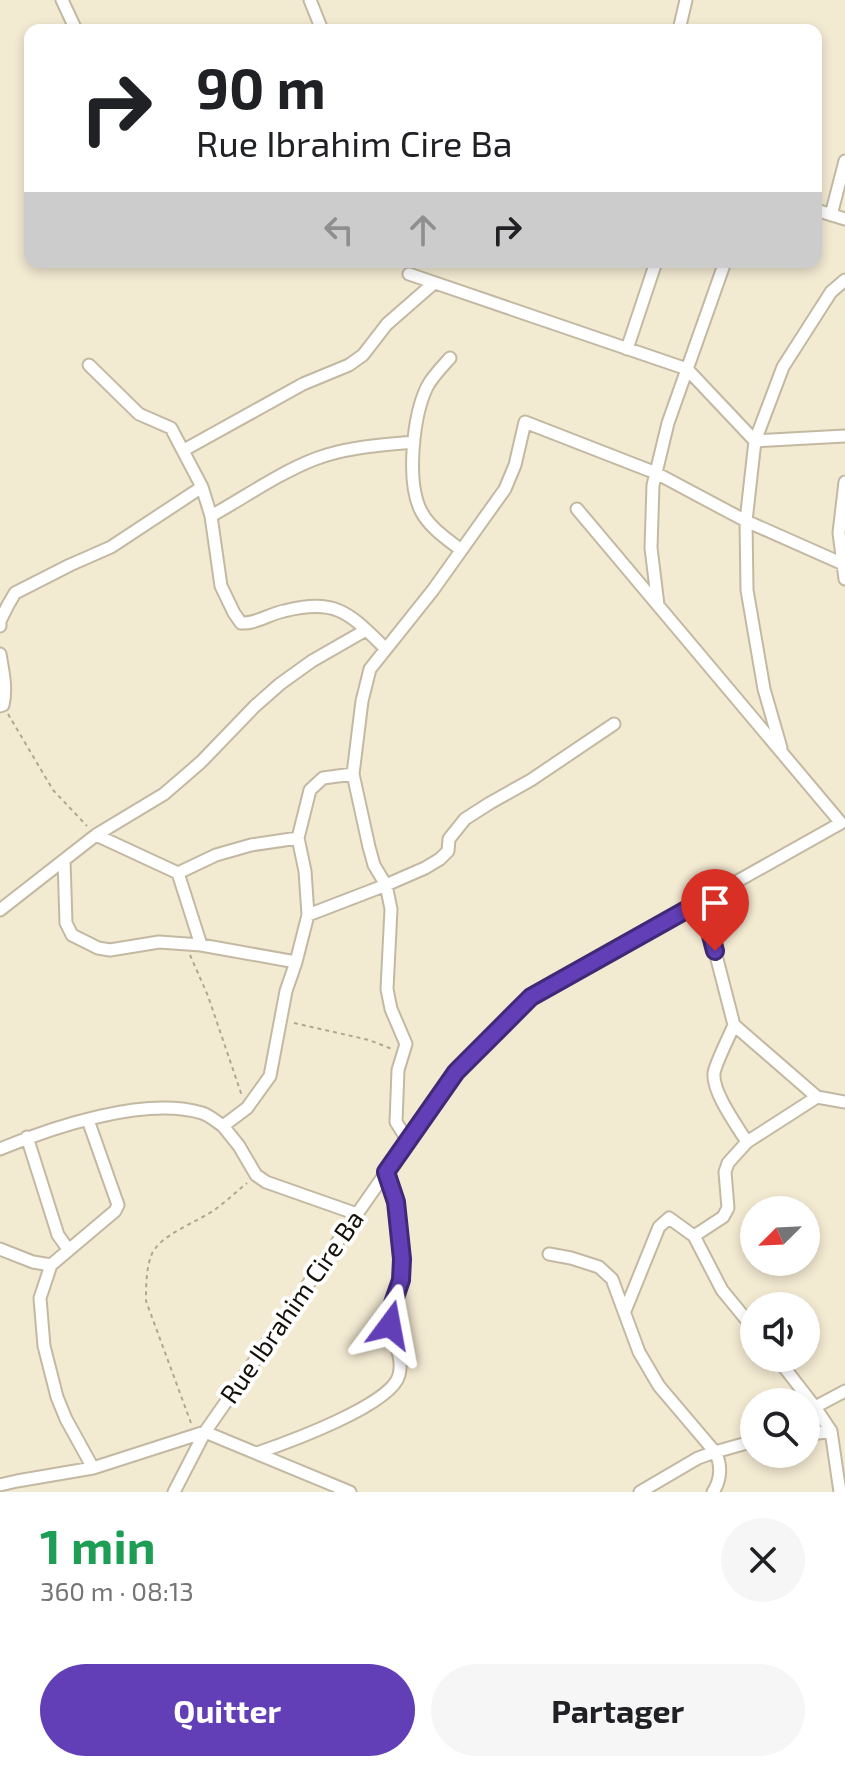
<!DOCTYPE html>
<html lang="fr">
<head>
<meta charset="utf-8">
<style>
  :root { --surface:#fff; --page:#f6f6f6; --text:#202124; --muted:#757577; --accent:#623fb7 }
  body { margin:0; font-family:"Exo 2",sans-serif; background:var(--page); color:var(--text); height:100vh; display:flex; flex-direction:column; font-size:30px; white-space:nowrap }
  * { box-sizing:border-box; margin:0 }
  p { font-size:26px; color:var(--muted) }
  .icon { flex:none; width:44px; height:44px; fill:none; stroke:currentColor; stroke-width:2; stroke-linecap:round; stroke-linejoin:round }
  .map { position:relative; height:1492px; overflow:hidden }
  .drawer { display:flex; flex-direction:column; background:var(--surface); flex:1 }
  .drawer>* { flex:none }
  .top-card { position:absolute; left:24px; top:24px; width:798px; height:244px; border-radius:16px; box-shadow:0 4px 12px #0003; background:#fff; color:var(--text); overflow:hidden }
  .needle { width:52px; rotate:246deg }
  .fabs { position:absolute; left:740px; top:1196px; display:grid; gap:16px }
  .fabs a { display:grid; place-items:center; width:80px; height:80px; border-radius:50%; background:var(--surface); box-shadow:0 4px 12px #0003; font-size:40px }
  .pin { position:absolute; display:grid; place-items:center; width:68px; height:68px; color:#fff; margin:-82px -34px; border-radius:50% 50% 50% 0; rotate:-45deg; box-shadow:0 0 8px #0007 }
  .pin .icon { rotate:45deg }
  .me { position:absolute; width:88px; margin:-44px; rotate:13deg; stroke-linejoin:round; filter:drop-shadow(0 0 6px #0008) }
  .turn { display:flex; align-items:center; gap:28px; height:168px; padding:0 40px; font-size:36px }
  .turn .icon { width:104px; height:104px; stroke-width:2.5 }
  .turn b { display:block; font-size:56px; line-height:68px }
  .lanes { display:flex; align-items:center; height:76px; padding:0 40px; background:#0003; justify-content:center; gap:40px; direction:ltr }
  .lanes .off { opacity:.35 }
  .round { display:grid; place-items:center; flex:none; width:84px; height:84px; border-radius:42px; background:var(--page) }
  .headline { display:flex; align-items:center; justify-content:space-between; height:136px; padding:0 40px }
  h1 { font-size:48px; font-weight:700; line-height:60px; color:#1e9e55 }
  .cta { display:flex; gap:16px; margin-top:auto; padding:16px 40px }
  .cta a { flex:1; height:92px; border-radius:48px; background:var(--accent); color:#fff; font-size:32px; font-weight:700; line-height:92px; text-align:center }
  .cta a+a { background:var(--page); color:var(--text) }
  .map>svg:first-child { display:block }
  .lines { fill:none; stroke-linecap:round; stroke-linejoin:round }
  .minor-casing { stroke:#c3b9a3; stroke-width:15 }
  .path { stroke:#afa794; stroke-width:2; stroke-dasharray:4 4; stroke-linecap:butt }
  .minor { stroke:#fff; stroke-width:11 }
  .route-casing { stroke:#402977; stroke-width:20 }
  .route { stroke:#623fb7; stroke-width:14 }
  .labels { text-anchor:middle; stroke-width:8; stroke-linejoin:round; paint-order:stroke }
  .street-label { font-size:26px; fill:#131008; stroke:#fff }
</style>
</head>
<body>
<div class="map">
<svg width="845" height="1492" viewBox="0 0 845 1492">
  <rect width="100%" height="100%" fill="#f3ead2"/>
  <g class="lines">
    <defs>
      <path id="minor" d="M62 0 76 30
        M310 0 322 30
        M679 30 686 0
        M816 210 845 219
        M831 215 845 161
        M409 274 687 369 755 441 845 436
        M627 349 656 262
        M450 358C442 367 432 377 427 387 413 416 406 482 421 511 429 527 447 539 461 550
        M89 365 139 414 171 428 202 487 211 516 221 586 234 613 241 623C256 624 269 614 284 611 337 598 349 613 385 648
        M184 450 303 384 349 365 363 355 387 324 434 283
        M845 482 839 533 845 579
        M211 516C245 497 279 473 315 459 346 447 382 445 414 442
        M658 605 651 548 653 485 668 423 725 262
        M0 626V621L8 605 15 593 70 565 111 547 202 487
        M0 654C3 672 7 688 3 705L0 706
        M781 748 764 689 747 590 746 521 755 441 783 367 831 292 845 280
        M96 835 178 873 216 855 251 845 298 838
        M64 860 66 923 72 935 98 948 110 950 159 942 201 945 296 962
        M178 873 201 945
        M702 901 734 1025 817 1097
        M0 910 96 835 164 794 201 762 255 706 280 684 312 661 366 630
        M308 915 386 885 425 868 440 859 448 851 449 839 465 819 490 803 531 780 614 724
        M734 1025C729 1037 716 1062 714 1073 712 1092 737 1126 747 1142
        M88 1120 118 1205 115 1211 51 1265 40 1298 44 1346 57 1397 66 1419 93 1468
        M223 1126 239 1146 256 1175 266 1182 357 1214
        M27 1137 58 1235 68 1249
        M408 1141 396 1122 398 1070 406 1044 391 1009 387 989 391 909 386 885 374 865 369 847 353 774 362 701 370 669 433 590 505 489 515 465 525 422 656 473 746 521 843 564
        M0 1149C53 1127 145 1096 202 1113 209 1115 217 1122 223 1126L247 1108 270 1076 286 991 296 962 308 915 305 871 298 838 310 790 323 778 353 774
        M694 1236 723 1217 728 1208 725 1172 728 1163 747 1142 817 1097 845 1102
        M0 1249 33 1262 51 1265
        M549 1254 571 1258 599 1267 612 1279 639 1352 659 1386 715 1452 698 1458 640 1492
        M625 1311 659 1227 669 1218 694 1236 722 1290 754 1329
        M777 1358 815 1407 831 1431 840 1492
        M815 1407 845 1391
        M806 1435 831 1431
        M257 1453C286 1443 392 1405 399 1375 405 1353 386 1332 391 1309 393 1299 399 1290 401 1280 404 1264 400 1218 396 1201 394 1192 389 1182 386 1172
        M0 1485 17 1481 93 1468 205 1432 350 1492
        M174 1492 205 1432 456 1072 531 997 841 823 577 509
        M713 1492C721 1480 722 1465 715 1452L754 1441"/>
    </defs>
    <use href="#minor" class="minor-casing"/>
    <path class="path" d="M8 714 53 790 87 826
      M190 955 208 996 242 1096
      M294 1023 369 1040 392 1049
      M191 1423 146 1301C146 1287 146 1270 151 1256 159 1234 199 1222 217 1208 228 1200 237 1191 247 1183"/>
    <use href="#minor" class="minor"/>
  </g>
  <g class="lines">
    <defs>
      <path id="route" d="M390 1325 391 1309 401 1280 402 1259 396 1202 386 1172 456 1072 531 997 702 901 715 951"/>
    </defs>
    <use href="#route" class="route-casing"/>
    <use href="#route" class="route"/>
  </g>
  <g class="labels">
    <g class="street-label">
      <text transform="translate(292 1307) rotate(-55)" y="9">Rue Ibrahim Cire Ba</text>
    </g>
  </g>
</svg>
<div class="fabs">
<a><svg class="needle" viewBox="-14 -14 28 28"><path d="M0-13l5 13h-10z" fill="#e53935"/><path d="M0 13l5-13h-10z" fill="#757577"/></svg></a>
<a><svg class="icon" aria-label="sound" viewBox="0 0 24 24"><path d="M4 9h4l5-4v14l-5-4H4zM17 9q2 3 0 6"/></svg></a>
<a><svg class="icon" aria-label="search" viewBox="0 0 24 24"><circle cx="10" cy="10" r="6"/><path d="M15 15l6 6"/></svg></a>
</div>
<div class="pin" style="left:715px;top:951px;background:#d93025"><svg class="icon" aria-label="arrive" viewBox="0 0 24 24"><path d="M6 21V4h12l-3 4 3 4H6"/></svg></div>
<svg class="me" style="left:390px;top:1325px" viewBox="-20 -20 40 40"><path d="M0-17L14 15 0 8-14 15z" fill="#623fb7" stroke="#fff" stroke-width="4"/></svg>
<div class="top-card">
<div class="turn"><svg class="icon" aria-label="right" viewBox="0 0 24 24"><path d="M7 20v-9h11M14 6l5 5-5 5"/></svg><div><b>90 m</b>Rue Ibrahim Cire Ba</div></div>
<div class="lanes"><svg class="icon off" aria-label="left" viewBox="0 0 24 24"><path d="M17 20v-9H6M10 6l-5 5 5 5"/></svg><svg class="icon off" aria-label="ahead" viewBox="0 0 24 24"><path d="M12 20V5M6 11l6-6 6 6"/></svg><svg class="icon" aria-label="right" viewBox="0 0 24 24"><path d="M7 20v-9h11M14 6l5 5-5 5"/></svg></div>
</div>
</div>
<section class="drawer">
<div class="headline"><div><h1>1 min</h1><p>360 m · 08:13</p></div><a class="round"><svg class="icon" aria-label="close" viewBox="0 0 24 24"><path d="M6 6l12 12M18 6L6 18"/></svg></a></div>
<div class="cta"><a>Quitter</a><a>Partager</a></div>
</section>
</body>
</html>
